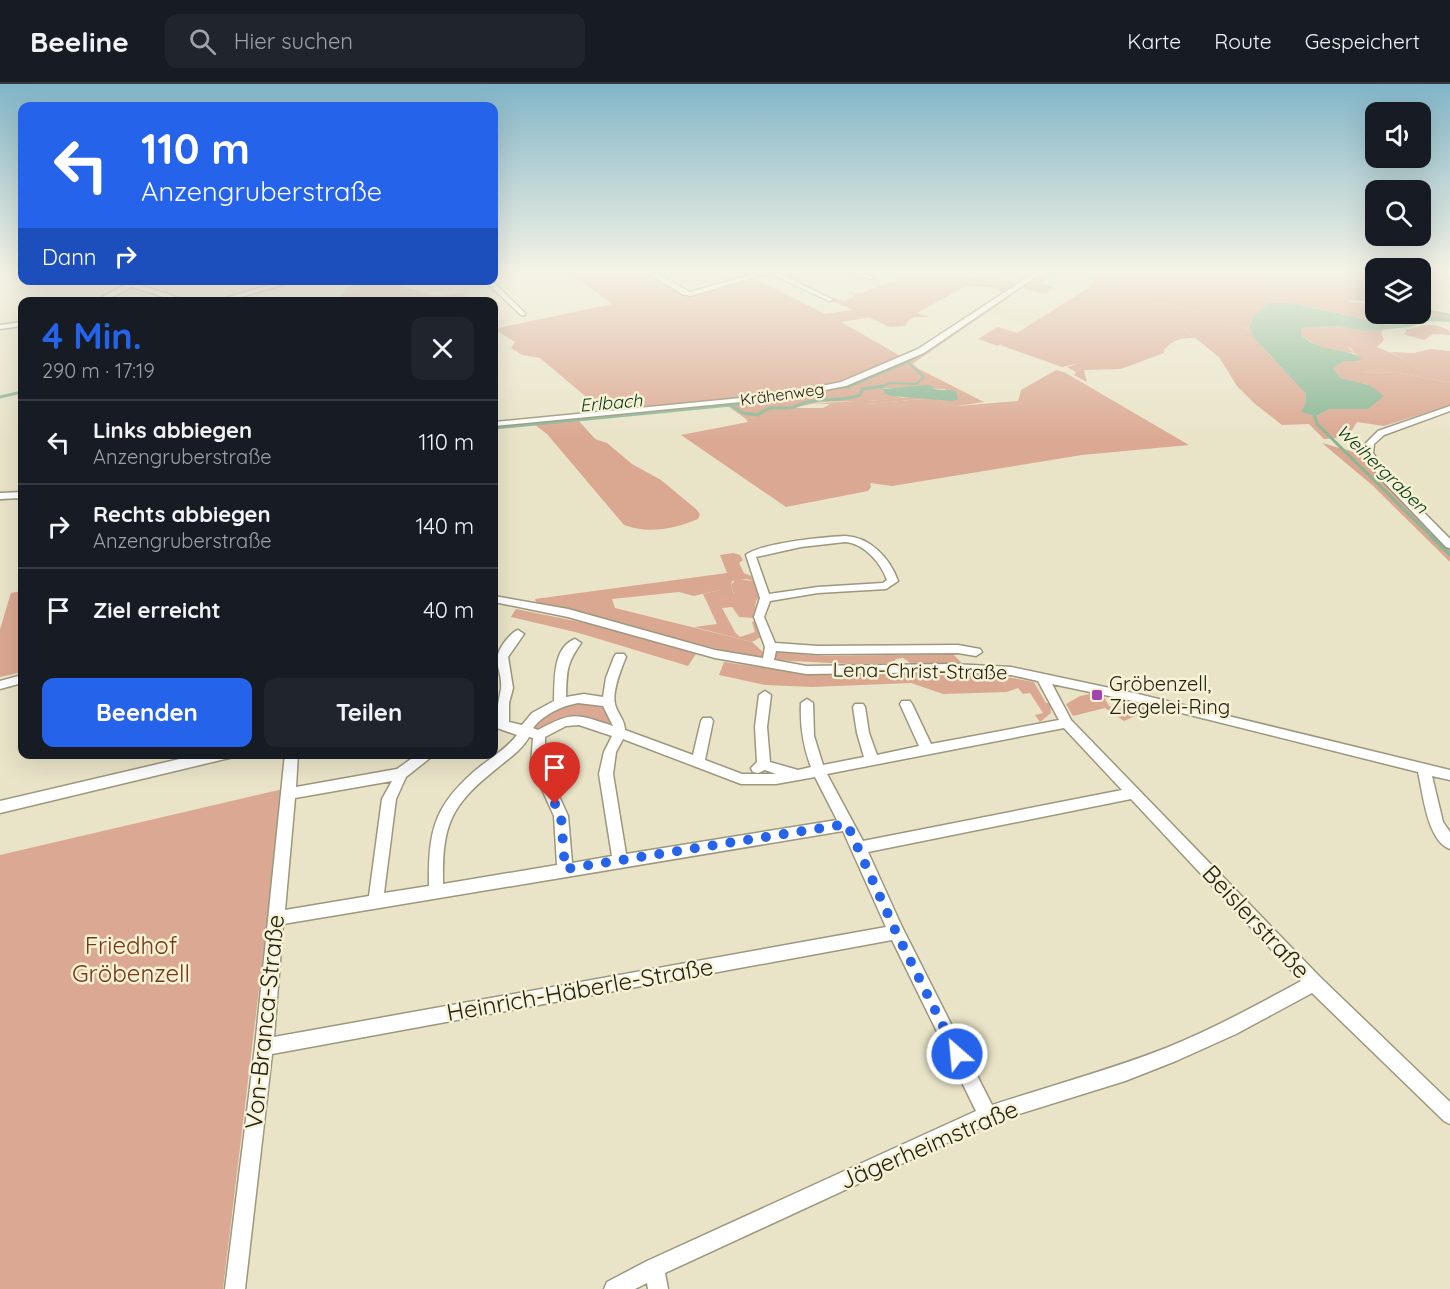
<!DOCTYPE html>
<html lang="de">
<head>
<meta charset="utf-8">
<style>
  :root { --surface:#171b24; --page:#20242c; --text:#f1f3f6; --muted:#9ea1a6; --line:#363941; --accent:#2563eb }
  body { margin:0; font-family:Quicksand,sans-serif; background:var(--page); color:var(--text); height:100vh; display:flex; flex-direction:column; font-size:22px; white-space:nowrap }
  * { box-sizing:border-box; margin:0 }
  p { font-size:20px; color:var(--muted) }
  .icon { flex:none; width:33px; height:33px; fill:none; stroke:currentColor; stroke-width:2; stroke-linecap:round; stroke-linejoin:round }
  .map { position:relative; flex:1; overflow:hidden }
  .panel { position:absolute; left:18px; top:213px; width:480px; height:462px; display:flex; flex-direction:column; background:var(--surface); border-radius:12px; box-shadow:0 6px 24px #0002 }
  .panel>* { flex:none }
  .banner { position:absolute; left:18px; top:18px; width:480px; height:183px; border-radius:12px; box-shadow:0 6px 24px #0002; background:#2563eb; color:#fff; overflow:hidden }
  .buttons { position:absolute; left:1365px; top:18px; display:grid; gap:12px }
  .buttons a { display:grid; place-items:center; width:66px; height:66px; border-radius:12px; background:var(--surface); box-shadow:0 6px 24px #0002; font-size:30px }
  .pin { position:absolute; display:grid; place-items:center; width:51px; height:51px; color:#fff; margin:-62px -26px; border-radius:50% 50% 50% 0; rotate:-45deg; box-shadow:0 0 6px #0007 }
  .pin .icon { rotate:45deg }
  .me { position:absolute; width:66px; margin:-33px; rotate:333deg; stroke-linejoin:round; filter:drop-shadow(0 0 4px #0008) }
  .turn { display:flex; align-items:center; gap:21px; height:126px; padding:0 24px; font-size:27px }
  .turn .icon { width:78px; height:78px; stroke-width:2.5 }
  .turn b { display:block; font-size:42px; line-height:51px }
  .then { display:flex; align-items:center; height:57px; padding:0 24px; background:#0003; gap:12px; font-size:22px }
  .round { display:grid; place-items:center; flex:none; width:63px; height:63px; border-radius:12px; background:var(--page) }
  .overview { display:flex; align-items:center; justify-content:space-between; height:102px; padding:0 24px }
  h1 { font-size:36px; font-weight:700; line-height:45px; color:var(--accent) }
  .cta { display:flex; gap:12px; margin-top:auto; padding:12px 24px }
  .cta a { flex:1; height:69px; border-radius:12px; background:var(--accent); color:#fff; font-size:24px; font-weight:700; line-height:69px; text-align:center }
  .cta a+a { background:var(--page); color:var(--text) }
  ul { padding:0; list-style:none }
  li { display:flex; align-items:center; gap:18px; height:84px; padding:0 24px; border-top:2px solid var(--line) }
  li div { flex:1 }
  li b { display:block; font-size:22px }
  li em { font-style:normal }
  header { display:flex; align-items:center; gap:36px; box-sizing:border-box; height:84px; padding:0 30px; background:var(--surface); border-bottom:2px solid var(--line) }
  header strong { font-size:28px }
  nav { display:flex; gap:33px; margin-inline-start:auto; font-size:21px }
  .search { width:420px; height:54px; background:var(--page); display:flex; align-items:center; gap:15px; box-sizing:border-box; padding:0 21px; border-radius:12px; color:var(--muted); font-size:22px }
  .map>svg:first-child { display:block }
  .built { fill:#e4deb9 }
  .green { fill:#dba993 }
  .forest { fill:#daa791 }
  .water { fill:#89b695 }
  .lines { fill:none; stroke-linecap:round; stroke-linejoin:round }
  .stream-far2 { stroke:#89b695; stroke-width:2 }
  .stream-far1 { stroke:#89b695; stroke-width:3 }
  .stream { stroke:#89b695; stroke-width:4 }
  .minor-casing { stroke:#9c977d; stroke-width:3 }
  .minor { fill:#fff; fill-rule:evenodd }
  .route { stroke:#2563eb; stroke-width:10; stroke-dasharray:0 18 }
  .poi-dot { fill:#a244ad; stroke:#f7f2d5; stroke-width:2 }
  .labels { text-anchor:middle; stroke-width:5; stroke-linejoin:round; paint-order:stroke }
  .far-street-label { font-size:16px; fill:#232116; stroke:#f7f2d5 }
  .far-water-label { font-size:18px; font-style:italic; fill:#003718; stroke:#f7f2d5 }
  .street-label { font-size:20px; fill:#232116; stroke:#f7f2d5 }
  .poi-label { font-size:20px; fill:#232116; stroke:#f7f2d5; text-anchor:start }
  .near-street-label { font-size:24px; fill:#232116; stroke:#f7f2d5 }
  .near-park-label { font-size:24px; fill:#753718; stroke:#f7f2d5 }
</style>
</head>
<body>
<header>
<strong>Beeline</strong>
<div class="search"><svg class="icon" aria-label="search" viewBox="0 0 24 24"><circle cx="10" cy="10" r="6"/><path d="M15 15l6 6"/></svg>Hier suchen</div>
<nav><a>Karte</a><a>Route</a><a>Gespeichert</a></nav>
</header>
<div class="map">
<svg width="1450" height="1205" viewBox="0 0 1450 1205">
  <rect width="100%" height="100%" fill="#e9e4c8"/>
  <path class="built" d="M1004 217 1049 228 1028 242 985 229Z"/>
  <path class="green" d="M568 187H643L687 212 755 195 825 230 851 226 871 233 841 238 904 274 918 267 1037 187H1043L1004 217 912 280 903 274 842 299 782 311 604 328 540 274 522 271 511 264 515 258 494 245 612 220Z
    M1109 187H1375V215L1344 217 1375 221 1376 230H1403L1393 236 1369 235 1293 219 1253 233 1249 245 1215 238 1184 245 1195 254C1181 254 1174 255 1164 266V269L1121 285 1084 286 1087 298 1074 291 1076 288 1067 283 1080 279 1062 283 1000 261 1002 259 998 262 978 255 998 243 1017 249 1085 206 1203 228 1198 218 1110 204Z
    M932 193H949L956 198 942 206 911 213 903 224 884 225 891 233H881L866 225 873 220 901 210 897 204 907 198Z
    M372 200H387L404 206 401 215 410 217 353 218 361 213 356 211Z
    M1337 242 1366 247 1357 250 1361 253V257L1349 264 1354 269 1325 266 1302 252 1301 244Z
    M1430 265 1450 267V299L1399 289 1361 288 1378 285 1424 290 1402 274 1390 268 1414 269Z
    M1056 286 1064 288 1189 361 1082 371 892 402 870 399 871 403 868 407 786 423 681 351 748 338 746 335 791 324H823L830 320H810L854 317 865 307H877L903 314 868 317 867 320 933 314 956 322 1018 317 1021 306Z
    M736 495 753 497 760 512 756 517 754 534 739 533 732 523 722 524 735 548 740 553 755 548 752 538 755 537 761 553 752 558 694 543 717 540 703 510 719 506 734 510 731 501Z
    M1001 592 1034 598 1046 619H1050L1051 629 1040 638 1035 631 1043 629 1030 609 1023 610 1018 604 1007 608Z
    M572 616 607 621 617 648 563 636 537 646 534 640 539 634Z
    M283 705 223 1205H0V771Z"/>
  <path class="forest" d="M895 187H909L924 195 907 199 898 204 901 210 873 220 867 224 881 233H890L883 224H903L900 217 907 211 942 206 956 198 944 190 928 187H981L961 190 964 193 1021 198 1002 211 998 205 988 203 966 202 917 229 929 233H914L907 238 906 242 890 243 833 217V214L844 217 854 213 850 208 861 209 906 193Z
    M1043 187 1058 188H1054L1040 199 1054 203 1046 210 1020 204Z
    M1098 187H1109L1110 204 1198 218 1204 228 1085 206 1091 202Z
    M374 196 394 197 402 202 436 212 463 209 470 217H410L401 215 400 209 403 206C382 198 376 198 357 210L362 213 357 217H336L342 210 348 208 346 204Z
    M1293 219 1369 235 1393 236 1402 230H1420L1421 224 1450 230V234L1419 231 1407 237 1389 241Z
    M1206 232 1215 238 1249 245C1265 270 1288 287 1306 310L1305 321 1316 332 1330 325H1368L1369 301 1341 294 1333 284 1345 277H1358L1361 274 1354 269 1346 257H1361V253L1356 250 1366 247 1386 244 1381 248 1384 256 1377 263 1402 274 1426 291 1378 285 1362 288 1399 289 1450 299V321L1384 342 1357 338 1348 353 1324 355 1309 340 1282 341 1254 319 1237 302 1219 273 1184 245Z
    M1425 241H1435L1449 246 1450 251 1433 250 1424 256 1403 250 1406 249V246Z
    M908 277 919 285 984 318 956 322 933 314 867 320 868 317 911 313 933 314 946 305 887 304 883 305 884 309 865 307 861 313 854 317 820 318 746 335 725 320 796 312 843 303Z
    M579 337 595 355 607 359 632 380 661 396 696 425 700 430 698 435C675 445 647 450 624 441L547 350 535 341Z
    M1322 359 1365 371 1377 389 1450 464V478L1372 401Z
    M733 469 740 471 743 476 739 479 744 489 751 492 753 497 747 495 732 497 731 501 734 511H725L719 506 694 512 679 508 612 515 615 524 752 558 763 568V572L756 575 536 518 535 515 727 489 720 471Z
    M22 507V588L0 593V545L11 509Z
    M516 525 590 540 696 570 688 582 579 549 511 533Z
    M775 568 825 572 953 570 962 579 912 580 903 574 896 575 893 579 850 580 774 576Z
    M724 578 805 590H967L1001 592 1007 608 943 610 911 599 812 603 765 601 719 591Z
    M1090 610 1104 613 1109 622 1118 626 1136 621 1152 625 1124 637 1105 624 1073 632 1066 620 1080 612Z"/>
  <path class="water" d="M1269 219H1293L1389 241 1407 237 1418 231 1450 234V238L1426 237 1410 243 1366 247 1337 242 1301 244 1302 252C1326 271 1341 262 1362 274L1358 277H1345L1333 284 1341 294 1369 301 1384 312 1368 325H1330L1316 332 1301 328 1305 321 1306 310 1257 257 1249 245 1253 233Z
    M928 301 934 303 932 305 956 307 958 315 953 317 891 312 884 309 883 305Z"/>
  <g class="lines">
    <path class="stream-far2" d="M1358 215 1376 217
      M1420 225 1450 231
      M846 304 908 278
      M880 304 890 299 916 300 924 293 908 278 1046 187"/>
    <path class="stream-far1" d="M0 313 22 308
      M733 321 850 302
      M1313 326 1317 340 1432 453
      M494 344 731 321 743 329 758 331C769 321 776 324 789 324 795 324 801 319 807 318 825 314 843 318 860 311L862 305 883 302
      M0 415 22 414"/>
    <path class="stream" d="M1431 452 1450 470"/>
    <defs>
      <path id="minor" d="M645 187H652L690 208 764 187H774L834 216 829 217 769 189 690 212 682 210Z
        M851 187H859L874 194 869 195Z
        M1037 187H1044L924 269 846 302 782 314 494 342V338L782 310 841 298 918 265Z
        M134 196 141 197 137 200 191 218H180L132 203 102 218H93Z
        M286 196H298L224 218H212Z
        M484 196H491L525 229V231H521Z
        M22 238V242L0 245V241Z
        M1450 322V327L1384 351 1374 360 1373 369 1386 390 1450 455V464L1446 463 1379 393 1365 369 1366 359 1378 347Z
        M22 408V414L0 415V409Z
        M845 452C870 453 890 474 898 497L886 505 818 509 770 517 764 533 775 559 818 562 958 561 980 565 982 568 976 572 958 569 818 570 776 567 774 576 806 582 952 580 1011 583 1138 610 1450 686V696L1432 692 1443 738 1450 748V765C1427 757 1423 709 1418 688L1138 618 1052 600 1071 636 1320 893 1450 1018V1040L1444 1037 1312 909 1236 950 1176 977 1125 997 990 1039 665 1189 668 1205H648L647 1199 635 1205H604L607 1198 647 1177 976 1027 892 856 272 970 245 1205H225L255 963 285 670H298L296 703 397 685 418 670H435L406 693 396 715 384 809 429 802C428 744 435 719 482 681 494 672 508 663 517 651L494 643V633L497 634C497 624 499 615 501 605 503 583 488 578 507 555 511 551 513 548 518 546L524 550 508 573 513 604 509 619V638L522 641 532 629 554 617C555 597 552 564 575 555L581 559C566 581 567 586 566 613L584 610 603 613 606 594 614 573 616 570H624L626 573C621 585 612 607 615 620 617 629 625 636 625 646L693 671 701 637 703 634H711L713 637 705 676 742 690H776L765 686 758 689 753 688 751 684 757 678 755 643 759 611 765 607 771 611 767 643 770 678 798 686 811 683C803 662 800 642 801 619L807 615 813 619 814 652 823 681 864 673 857 649 853 623 855 620H863L865 623 869 649 877 671 919 662 900 620 902 617H910L912 620 931 660 1059 636 1038 597 1011 591 952 588 806 590 715 574 568 533 494 518V512L568 525 715 566 763 574 765 563 754 533 760 514 746 471C761 459 823 453 845 452ZM845 458C864 459 881 479 887 496L883 499 818 503 769 510 756 473 801 463ZM578 619 603 622 613 642C575 630 574 627 538 646L533 644C543 631 561 622 578 619ZM579 641 612 652 604 668 599 690 612 772 572 779 568 732 545 681V653L566 642ZM1064 644 1122 706 863 757 827 690ZM529 653 533 654 531 681 554 732 557 781 443 800C442 741 450 722 496 685 508 675 521 667 529 653ZM623 655 741 700H776L815 693 837 736 626 770 613 690 616 668ZM392 697 382 715 369 812 285 826 295 714ZM1131 715 1301 897C1257 921 1213 945 1166 964 1110 986 1050 1002 992 1021L902 843 868 768ZM843 747 886 843 274 953 283 840Z
        M22 591V599L0 605V597Z
        M201 670H231L230 674 225 675 0 729V717Z"/>
    </defs>
    <use href="#minor" class="minor-casing"/>
    <use href="#minor" class="minor"/>
  </g>
  <linearGradient id="sky" x2="0" y2="1"><stop stop-color="#82b5c7"/><stop offset="0.53" stop-color="#f5f3e6"/><stop offset="1" stop-color="#f5f3e6" stop-opacity="0"/></linearGradient>
  <rect width="1450" height="355" fill="url(#sky)"/>
  <g class="lines">
    <path class="route" d="M555 720 561 732 565 785 847 740 896 848 957 970"/>
  </g>
  <rect class="poi-dot" x="1091" y="605" width="12" height="12" rx="3"/>
  <g class="labels">
    <g class="far-street-label">
      <text transform="translate(782 310) rotate(-8)" y="6">Krähenweg</text>
    </g>
    <g class="far-water-label">
      <text transform="translate(611 319) rotate(-5)" y="6">Erlbach</text>
      <text transform="translate(1382 385) rotate(44)" y="6">Weihergraben</text>
    </g>
    <g class="street-label">
      <text transform="translate(920 587) rotate(1)" y="7">Lena-Christ-Straße</text>
    </g>
    <g class="poi-label">
      <text x="1109" y="607">Gröbenzell,<tspan x="1109" dy="23">Ziegelei-Ring</tspan></text>
    </g>
    <g class="near-street-label">
      <text transform="translate(1256 838) rotate(47)" y="8">Beislerstraße</text>
      <text transform="translate(580 906) rotate(-10)" y="8">Heinrich-Häberle-Straße</text>
      <text transform="translate(265 938) rotate(-84)" y="8">Von-Branca-Straße</text>
      <text transform="translate(929 1061) rotate(-23)" y="8">Jägerheimstraße</text>
    </g>
    <g class="near-park-label">
      <text x="131" y="870">Friedhof<tspan x="131" dy="28">Gröbenzell</tspan></text>
    </g>
  </g>
</svg>
<div class="buttons">
<a><svg class="icon" aria-label="sound" viewBox="0 0 24 24"><path d="M4 9h4l5-4v14l-5-4H4zM17 9q2 3 0 6"/></svg></a>
<a><svg class="icon" aria-label="search" viewBox="0 0 24 24"><circle cx="10" cy="10" r="6"/><path d="M15 15l6 6"/></svg></a>
<a><svg class="icon" aria-label="layers" viewBox="0 0 24 24"><path d="M12 4l9 5-9 5-9-5zM3 14l9 5 9-5"/></svg></a>
</div>
<div class="pin" style="left:555px;top:720px;background:#d93025"><svg class="icon" aria-label="arrive" viewBox="0 0 24 24"><path d="M6 21V4h12l-3 4 3 4H6"/></svg></div>
<svg class="me" style="left:957px;top:970px" viewBox="-20 -20 40 40"><circle r="17" fill="#2563eb" stroke="#fff" stroke-width="3"/><path d="M0-11L8 9 0 5-8 9z" fill="#fff"/></svg>
<div class="banner">
<div class="turn"><svg class="icon" aria-label="left" viewBox="0 0 24 24"><path d="M17 20v-9H6M10 6l-5 5 5 5"/></svg><div><b>110 m</b>Anzengruberstraße</div></div>
<div class="then">Dann<svg class="icon" aria-label="right" viewBox="0 0 24 24"><path d="M7 20v-9h11M14 6l5 5-5 5"/></svg></div>
</div>
<section class="panel">
<div class="overview"><div><h1>4 Min.</h1><p>290 m · 17:19</p></div><a class="round"><svg class="icon" aria-label="close" viewBox="0 0 24 24"><path d="M6 6l12 12M18 6L6 18"/></svg></a></div>
<ul>
<li><svg class="icon" aria-label="left" viewBox="0 0 24 24"><path d="M17 20v-9H6M10 6l-5 5 5 5"/></svg><div><b>Links abbiegen</b><p>Anzengruberstraße</p></div><em>110 m</em></li>
<li><svg class="icon" aria-label="right" viewBox="0 0 24 24"><path d="M7 20v-9h11M14 6l5 5-5 5"/></svg><div><b>Rechts abbiegen</b><p>Anzengruberstraße</p></div><em>140 m</em></li>
<li><svg class="icon" aria-label="arrive" viewBox="0 0 24 24"><path d="M6 21V4h12l-3 4 3 4H6"/></svg><div><b>Ziel erreicht</b></div><em>40 m</em></li>
</ul>
<div class="cta"><a>Beenden</a><a>Teilen</a></div>
</section>
</div>
</body>
</html>
